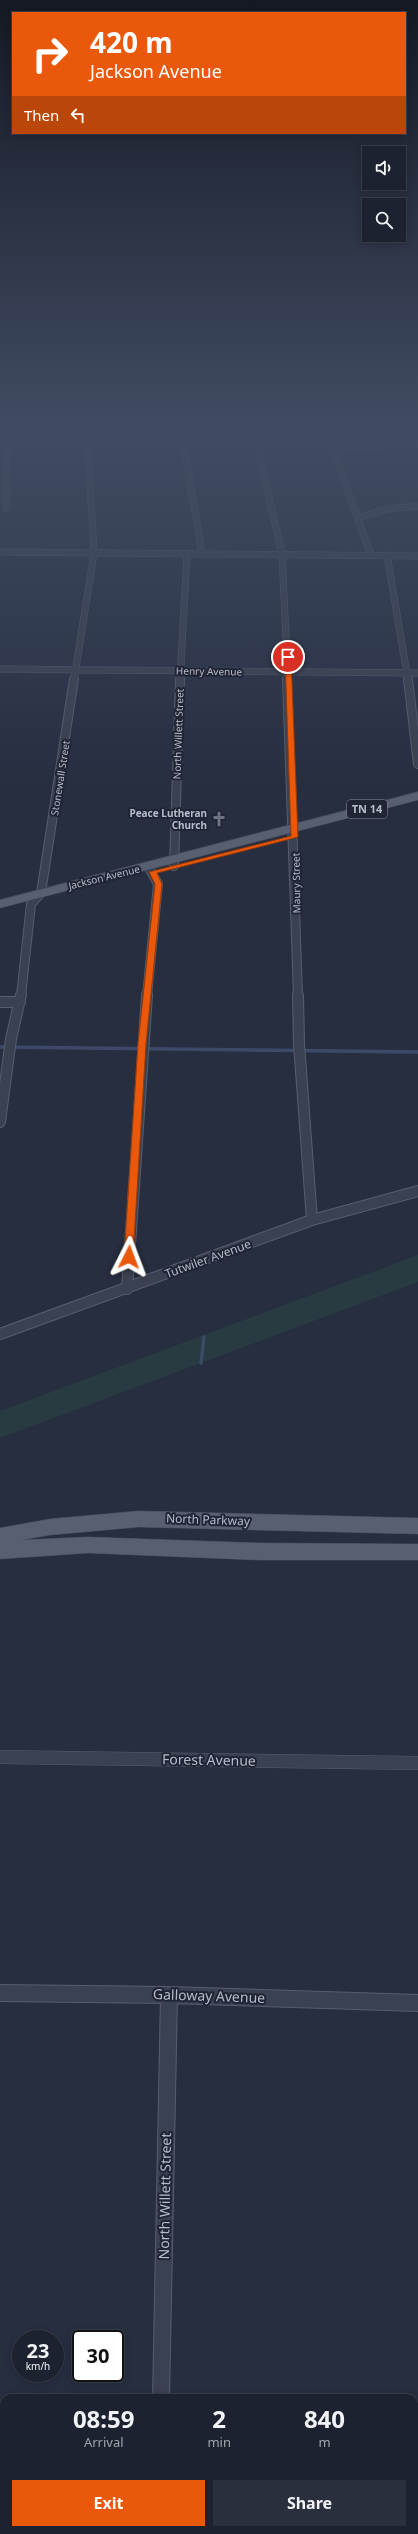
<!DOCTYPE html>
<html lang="en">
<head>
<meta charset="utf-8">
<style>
  :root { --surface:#1c2230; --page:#292f3c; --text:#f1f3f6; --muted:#a0a4ab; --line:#3a3f4c; --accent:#ea580c }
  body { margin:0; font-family:"Noto Sans",sans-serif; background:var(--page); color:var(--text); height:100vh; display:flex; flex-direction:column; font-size:15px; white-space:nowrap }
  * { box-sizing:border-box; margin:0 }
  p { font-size:13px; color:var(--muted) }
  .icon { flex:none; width:22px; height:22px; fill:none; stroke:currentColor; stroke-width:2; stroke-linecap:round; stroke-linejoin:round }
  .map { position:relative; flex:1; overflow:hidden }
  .panel { position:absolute; left:0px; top:2394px; width:418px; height:140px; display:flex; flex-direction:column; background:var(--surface); border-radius:12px 12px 0 0; box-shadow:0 2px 10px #0003,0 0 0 1px var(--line) }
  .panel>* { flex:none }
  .hud { position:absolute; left:12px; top:12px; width:394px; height:122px; border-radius:0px; box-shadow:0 2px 10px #0003,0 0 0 1px var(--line); background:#ea580c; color:#fff; overflow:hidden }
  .tools { position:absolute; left:362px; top:146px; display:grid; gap:8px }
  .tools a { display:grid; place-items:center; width:44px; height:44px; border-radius:0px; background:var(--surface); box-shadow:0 2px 10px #0003,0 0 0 1px var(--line); font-size:20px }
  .speed { position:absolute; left:12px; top:2330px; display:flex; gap:8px; font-size:20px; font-weight:700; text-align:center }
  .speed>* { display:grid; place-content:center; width:52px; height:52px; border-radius:50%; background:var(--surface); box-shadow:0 2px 10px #0003,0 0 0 1px var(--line); line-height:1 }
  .speed small { font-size:10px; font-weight:400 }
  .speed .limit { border:2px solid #111; border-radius:6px; background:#fff; color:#111 }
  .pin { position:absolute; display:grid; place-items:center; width:34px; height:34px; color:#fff; margin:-17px; border:2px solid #fff; border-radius:50%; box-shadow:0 1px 4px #0007 }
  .me { position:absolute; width:44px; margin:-22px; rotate:3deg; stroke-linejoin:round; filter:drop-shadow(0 0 3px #0008) }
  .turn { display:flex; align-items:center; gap:14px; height:84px; padding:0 12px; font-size:18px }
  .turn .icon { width:52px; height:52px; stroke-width:2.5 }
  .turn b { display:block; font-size:28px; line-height:34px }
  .then { display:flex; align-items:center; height:38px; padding:0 12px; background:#0003; gap:8px; font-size:15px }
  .eta { display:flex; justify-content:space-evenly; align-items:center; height:68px; text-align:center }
  .eta b { font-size:24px; font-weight:700; line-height:28px }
  .cta { display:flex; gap:8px; margin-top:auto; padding:8px 12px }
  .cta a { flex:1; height:46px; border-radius:0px; background:var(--accent); color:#fff; font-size:16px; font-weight:700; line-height:46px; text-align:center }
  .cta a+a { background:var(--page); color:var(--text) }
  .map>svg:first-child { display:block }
  .green { fill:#283b41 }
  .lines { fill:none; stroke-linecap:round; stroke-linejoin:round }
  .stream { stroke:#3c4a68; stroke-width:3.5 }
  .minor-far4-casing { stroke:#585e6d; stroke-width:7 }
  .minor-far3-casing { stroke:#585e6d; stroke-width:10 }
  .minor-far2-casing { stroke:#585e6d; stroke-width:12 }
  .minor-far1-casing { stroke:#585e6d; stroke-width:14 }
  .minor-casing { stroke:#585e6d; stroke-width:18 }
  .tertiary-casing { stroke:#585e6d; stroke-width:1 }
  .primary-casing { stroke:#444959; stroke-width:1 }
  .minor-far4 { stroke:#3a4150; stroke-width:6 }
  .minor-far3 { stroke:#3a4150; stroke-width:8 }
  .minor-far2 { stroke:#3a4150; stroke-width:10 }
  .minor-far1 { stroke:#3a4150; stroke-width:13 }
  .minor { stroke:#3a4150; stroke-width:16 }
  .tertiary { fill:#3a4150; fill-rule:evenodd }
  .primary { fill:#585f70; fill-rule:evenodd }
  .route { fill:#ea580c; stroke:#983908 }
  .labels { text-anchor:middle; stroke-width:4; stroke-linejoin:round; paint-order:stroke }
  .far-street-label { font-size:10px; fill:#b7bcca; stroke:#1f2535 }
  .far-poi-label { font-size:10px; font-weight:bold; fill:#b7bcca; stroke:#1f2535; text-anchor:end }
  .shield { fill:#1f2535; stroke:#898f9d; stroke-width:1 }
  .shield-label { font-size:11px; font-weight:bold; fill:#b7bcca }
  .street-label { font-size:12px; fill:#b7bcca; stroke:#1f2535 }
  .near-street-label { font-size:14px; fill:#b7bcca; stroke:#1f2535 }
</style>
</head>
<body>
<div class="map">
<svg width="418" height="2534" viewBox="0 0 418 2534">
  <rect width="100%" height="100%" fill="#262e40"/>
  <path class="green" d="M418 1255V1282L0 1438V1411Z"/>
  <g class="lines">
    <path class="stream" d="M0 1047 418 1052
      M201 1363 204 1337"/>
    <defs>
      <path id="minor-far4" d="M181 428 202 554
        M253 428 282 554 288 680
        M325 428 371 555
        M0 434 207 428
        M331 447 418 444
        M6 508 7 434
        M358 518 387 509 418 506
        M387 555 408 680
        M0 669 418 673
        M74 680 94 553 87 428
        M180 680 187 554"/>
      <path id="minor-far3" d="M287 679 298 996
        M408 679 418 764
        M174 866 180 679
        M21 996 31 904 41 893 74 679
        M147 996 158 884 148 866"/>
      <path id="minor-far2" d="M298 995 299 1044 312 1220
        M0 1002H20
        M0 1122 11 1039 21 995
        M127 1289 147 995
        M0 1334 312 1220 418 1191"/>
      <path id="minor-far1" d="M0 1757 418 1763"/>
      <path id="minor" d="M0 1993 169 1995 418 2003
        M161 2398 169 1995
        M158 2530V2534"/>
      <path id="tertiary" d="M0 549 418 553V559L0 555Z"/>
      <path id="primary" d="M418 792V800L0 908V900Z
        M139 1511 418 1518V1534L139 1527 50 1535 21 1540 88 1537 259 1543 418 1544V1560H259L88 1553 0 1559V1528L50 1519Z"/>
    </defs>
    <use href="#minor-far4" class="minor-far4-casing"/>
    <use href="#minor-far3" class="minor-far3-casing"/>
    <use href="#minor-far2" class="minor-far2-casing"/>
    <use href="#minor-far1" class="minor-far1-casing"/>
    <use href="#minor" class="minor-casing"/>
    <use href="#tertiary" class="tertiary-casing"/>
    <use href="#primary" class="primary-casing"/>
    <use href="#minor-far4" class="minor-far4"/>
    <use href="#minor-far3" class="minor-far3"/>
    <use href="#minor-far2" class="minor-far2"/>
    <use href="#minor-far1" class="minor-far1"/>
    <use href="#minor" class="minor"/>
    <use href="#tertiary" class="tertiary"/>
    <use href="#primary" class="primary"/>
  </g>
  <linearGradient id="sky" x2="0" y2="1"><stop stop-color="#151923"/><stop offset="0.55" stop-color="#414c64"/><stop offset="1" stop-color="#414c64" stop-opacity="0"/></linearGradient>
  <rect width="418" height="783" fill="url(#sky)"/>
  <path class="route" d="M288 655 291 657 298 837 157 873 162 884 146 1044 133 1257 129 1260 124 1257 138 1044 155 884 149 872 291 836 285 657Z"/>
  <defs>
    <symbol id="church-bare" viewBox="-9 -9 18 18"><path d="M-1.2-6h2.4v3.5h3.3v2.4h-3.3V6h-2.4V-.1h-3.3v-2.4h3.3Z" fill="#6b7280" stroke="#1f2535" stroke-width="2.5" paint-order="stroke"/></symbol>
  </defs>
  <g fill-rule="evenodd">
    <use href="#church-bare" x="208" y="808" width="22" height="22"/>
  </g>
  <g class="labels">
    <g class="far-street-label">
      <text transform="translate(209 671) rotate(1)" y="4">Henry Avenue</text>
      <text transform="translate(178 734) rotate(-88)" y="4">North Willett Street</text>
      <text transform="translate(60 778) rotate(-81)" y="4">Stonewall Street</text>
      <text transform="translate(104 877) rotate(-14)" y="4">Jackson Avenue</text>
      <text transform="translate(296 883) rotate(-91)" y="4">Maury Street</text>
    </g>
    <g class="far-poi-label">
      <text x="207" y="817">Peace Lutheran<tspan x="207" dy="12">Church</tspan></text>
    </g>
    <rect class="shield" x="347" y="800" width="40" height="18" rx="3"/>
    <g class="shield-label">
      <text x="367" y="813">TN 14</text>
    </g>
    <g class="street-label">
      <text transform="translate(208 1259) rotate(-20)" y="4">Tutwiler Avenue</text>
      <text transform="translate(208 1520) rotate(2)" y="4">North Parkway</text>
    </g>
    <g class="near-street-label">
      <text transform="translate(209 1760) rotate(1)" y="5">Forest Avenue</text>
      <text transform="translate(209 1996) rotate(2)" y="5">Galloway Avenue</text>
      <text transform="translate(165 2196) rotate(-89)" y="5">North Willett Street</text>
    </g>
  </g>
</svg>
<div class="tools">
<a><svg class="icon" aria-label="sound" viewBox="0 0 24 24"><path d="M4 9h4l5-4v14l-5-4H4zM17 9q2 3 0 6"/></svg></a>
<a><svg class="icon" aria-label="search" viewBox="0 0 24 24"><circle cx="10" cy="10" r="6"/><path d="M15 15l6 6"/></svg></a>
</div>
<div class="speed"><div>23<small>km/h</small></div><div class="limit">30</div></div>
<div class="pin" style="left:288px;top:657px;background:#d93025"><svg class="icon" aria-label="arrive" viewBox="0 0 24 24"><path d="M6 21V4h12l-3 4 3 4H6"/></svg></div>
<svg class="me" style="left:129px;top:1257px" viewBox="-20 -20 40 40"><path d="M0-17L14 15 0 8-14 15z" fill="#ea580c" stroke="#fff" stroke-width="4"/></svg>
<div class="hud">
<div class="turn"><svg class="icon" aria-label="right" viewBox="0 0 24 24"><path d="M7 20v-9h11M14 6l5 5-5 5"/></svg><div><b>420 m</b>Jackson Avenue</div></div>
<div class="then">Then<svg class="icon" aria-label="left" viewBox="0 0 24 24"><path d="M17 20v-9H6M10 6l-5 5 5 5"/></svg></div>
</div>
<section class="panel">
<div class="eta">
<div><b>08:59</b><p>Arrival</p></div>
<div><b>2</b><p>min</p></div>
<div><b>840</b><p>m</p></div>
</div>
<div class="cta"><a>Exit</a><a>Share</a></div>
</section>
</div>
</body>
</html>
